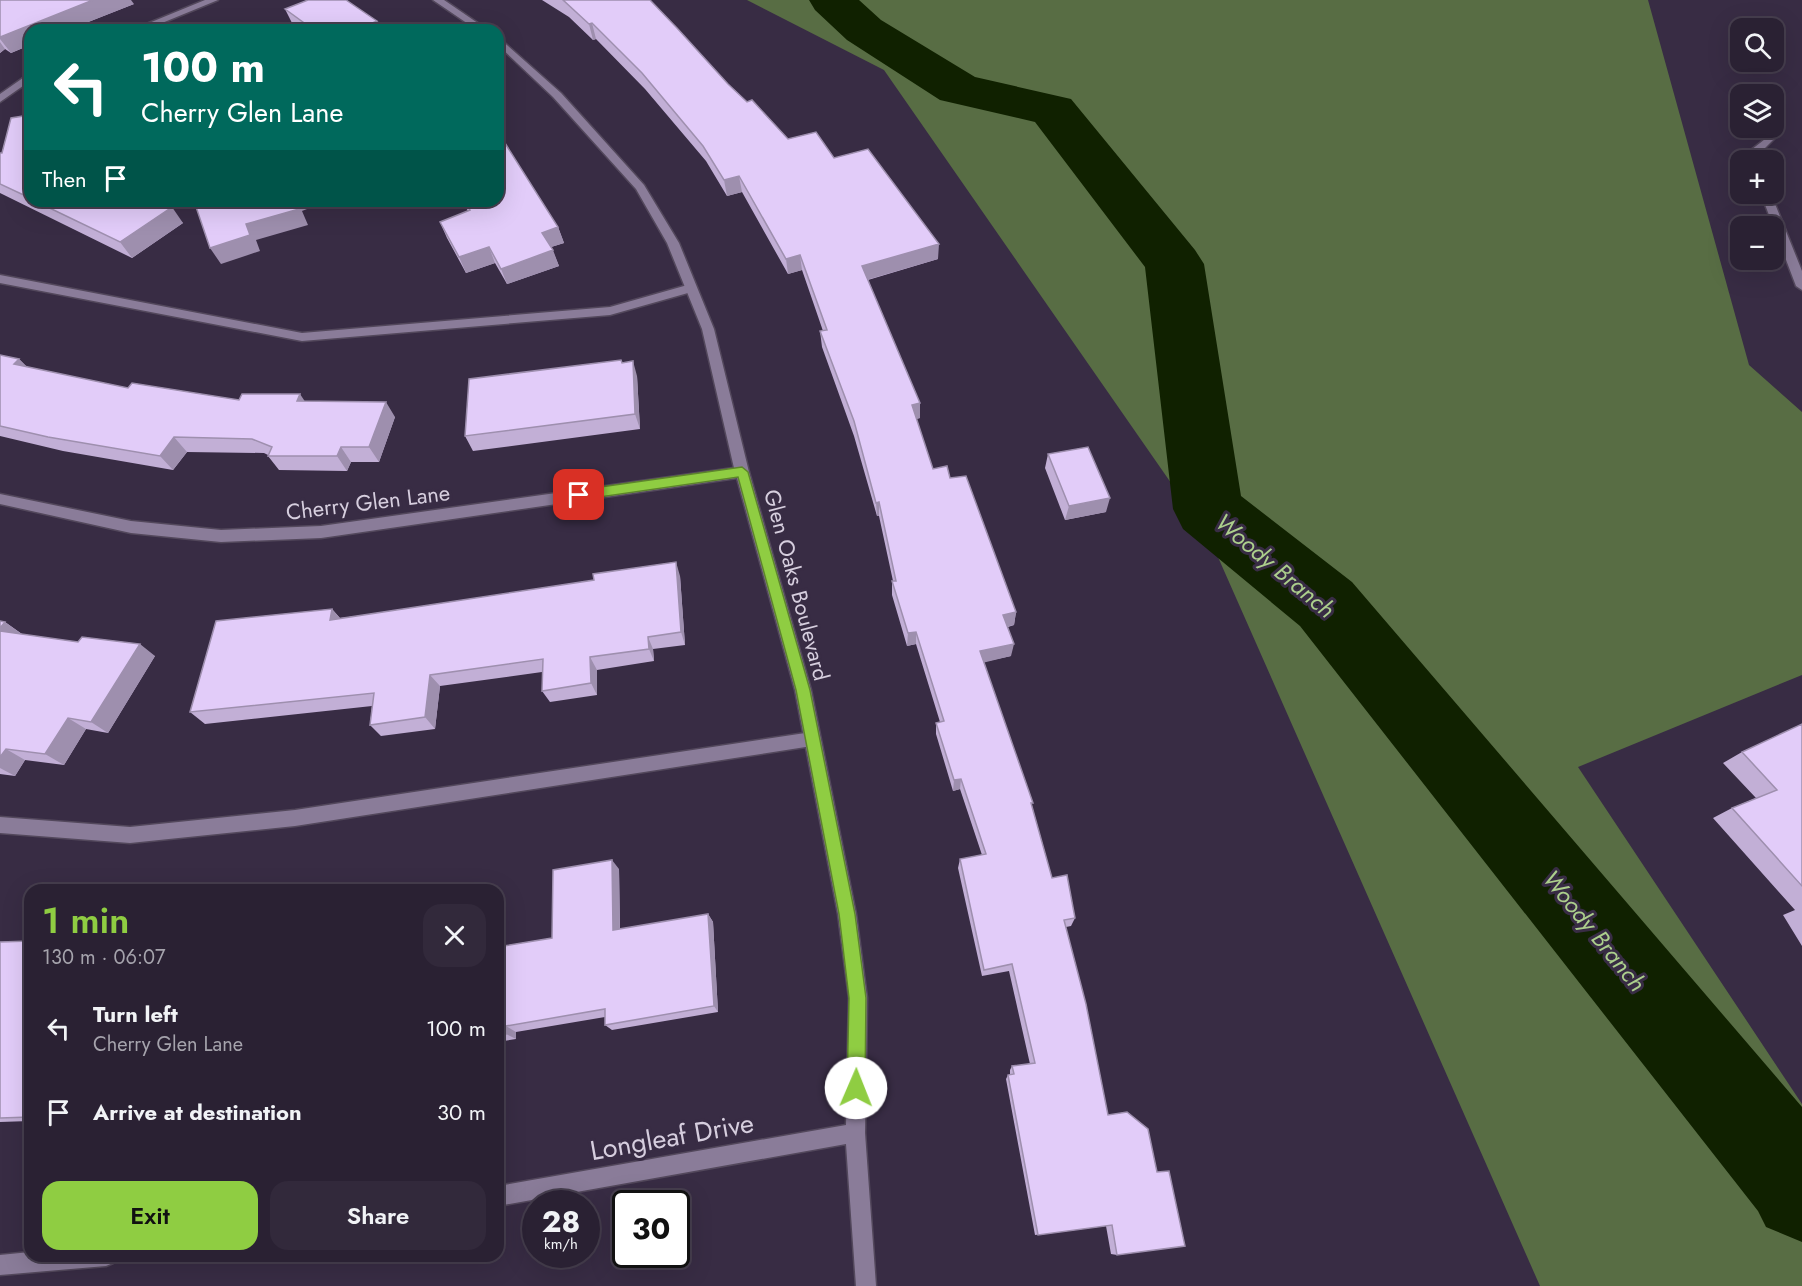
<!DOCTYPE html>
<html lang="en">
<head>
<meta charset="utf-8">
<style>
  :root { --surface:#2a2133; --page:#32293b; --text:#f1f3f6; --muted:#a5a3ac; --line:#463e4e; --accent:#8fcd42 }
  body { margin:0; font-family:Jost,sans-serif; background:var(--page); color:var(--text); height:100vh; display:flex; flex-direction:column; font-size:22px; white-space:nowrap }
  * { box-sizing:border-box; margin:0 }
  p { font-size:20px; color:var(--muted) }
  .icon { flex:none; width:33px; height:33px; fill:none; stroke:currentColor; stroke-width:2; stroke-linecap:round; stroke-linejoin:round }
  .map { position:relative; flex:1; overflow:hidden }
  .side { position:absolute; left:24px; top:884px; width:480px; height:378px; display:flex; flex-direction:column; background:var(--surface); border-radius:18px; box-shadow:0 6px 24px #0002,0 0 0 2px var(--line) }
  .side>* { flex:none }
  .top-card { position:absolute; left:24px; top:24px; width:480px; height:183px; border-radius:18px; box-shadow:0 6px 24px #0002,0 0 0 2px var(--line); background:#00695c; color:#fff; overflow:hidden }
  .fabs { position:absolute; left:1730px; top:18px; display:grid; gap:12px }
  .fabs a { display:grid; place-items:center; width:54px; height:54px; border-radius:12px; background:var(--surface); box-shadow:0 6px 24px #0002,0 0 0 2px var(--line); font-size:30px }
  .speed { position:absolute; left:522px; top:1190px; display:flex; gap:12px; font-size:30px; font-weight:700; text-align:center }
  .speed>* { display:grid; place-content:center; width:78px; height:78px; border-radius:50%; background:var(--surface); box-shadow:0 6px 24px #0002,0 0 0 2px var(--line); line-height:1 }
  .speed small { font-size:15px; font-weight:400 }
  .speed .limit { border:3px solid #111; border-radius:9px; background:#fff; color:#111 }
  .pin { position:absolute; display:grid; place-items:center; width:51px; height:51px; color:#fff; margin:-26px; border-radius:12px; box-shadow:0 3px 9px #0006 }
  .me { position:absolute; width:66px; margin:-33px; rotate:1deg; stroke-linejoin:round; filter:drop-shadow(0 0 4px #0008) }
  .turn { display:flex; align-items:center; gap:21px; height:126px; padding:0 18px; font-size:27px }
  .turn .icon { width:78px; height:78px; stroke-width:2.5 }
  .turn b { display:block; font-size:42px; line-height:51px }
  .then { display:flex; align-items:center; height:57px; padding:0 18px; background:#0003; gap:12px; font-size:22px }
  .round { display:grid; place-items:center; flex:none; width:63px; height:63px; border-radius:18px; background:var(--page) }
  .overview { display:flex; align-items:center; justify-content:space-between; height:102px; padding:0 18px }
  h1 { font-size:36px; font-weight:600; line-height:45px; color:var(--accent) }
  .cta { display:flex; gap:12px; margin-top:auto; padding:12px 18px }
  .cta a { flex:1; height:69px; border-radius:18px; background:var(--accent); color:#111; font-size:24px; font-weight:600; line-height:69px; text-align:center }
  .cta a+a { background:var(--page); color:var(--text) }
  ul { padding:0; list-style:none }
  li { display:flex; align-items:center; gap:18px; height:84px; padding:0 18px }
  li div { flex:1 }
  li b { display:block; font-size:22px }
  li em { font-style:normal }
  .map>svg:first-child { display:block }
  .forest { fill:#586d44 }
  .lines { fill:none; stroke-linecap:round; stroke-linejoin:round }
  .river { fill:#102100; fill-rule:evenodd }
  .lane-casing { stroke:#53485c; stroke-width:3 }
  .street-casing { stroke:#53485c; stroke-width:3 }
  .lane { fill:#8a7c99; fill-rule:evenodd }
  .street { fill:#8a7c99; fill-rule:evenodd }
  .wall { fill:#c2afd6 }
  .shaded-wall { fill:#9e8fae }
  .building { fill:#e2ccf9; stroke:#9e8fae; stroke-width:1.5 }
  .route { fill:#8fcd42; stroke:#5d852b; stroke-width:1.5 }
  .labels { text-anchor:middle; stroke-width:6; stroke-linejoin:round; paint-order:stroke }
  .street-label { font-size:22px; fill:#d6cede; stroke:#382c44 }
  .water-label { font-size:24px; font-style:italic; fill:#accf8c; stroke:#382c44 }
  .near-street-label { font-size:27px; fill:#d6cede; stroke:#382c44 }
</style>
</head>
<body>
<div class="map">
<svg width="1802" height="1286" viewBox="0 0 1802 1286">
  <rect width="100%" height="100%" fill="#382c44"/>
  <path class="forest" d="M747 0H1648L1749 365 1802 412V675L1578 767 1802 1104V1286H1540L1210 539 884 70Z"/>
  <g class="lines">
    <path class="river" d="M809 0H859L881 20 975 77 1071 99 1195 250 1204 264 1241 496 1352 582 1802 1107V1242L1766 1227 1758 1211 1300 626 1183 529 1173 509 1145 267 1035 122 940 100 847 40 815 10Z"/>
    <defs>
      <path id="lane" d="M205 0H218L145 30H132Z
        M30 73V81L0 102V94Z
        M1769 136 1774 139 1760 153V160H1750L1751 150Z
        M1761 194H1771L1802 271V290L1796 286Z
        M0 275 302 333 610 307 691 284 697 288 695 291 610 315 302 341 0 283Z
        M812 732 818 734 820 739 818 744 812 746 295 826 130 843 0 833V817L130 827 295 810Z"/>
      <path id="street" d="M433 0H444L488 30H477Z
        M498 37 561 93 644 185 679 243 714 329 749 472 811 690 856 914 867 998 865 1133 876 1286H856L846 1144 498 1206V1186L846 1125 849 998 838 914 795 690 737 478 321 538 221 542 131 533 0 504V494L131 521 221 530 321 526 734 468 702 329 667 243 636 189 553 97 498 45Z
        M30 1252V1256H116L113 1263 106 1266 0 1275V1255Z"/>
    </defs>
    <use href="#lane" class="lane-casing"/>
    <use href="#street" class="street-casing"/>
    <use href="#lane" class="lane"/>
    <use href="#street" class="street"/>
  </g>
  <path class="wall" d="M0 0 134 4 68 30H30V45L11 53 5 49 0 53Z
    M542 0H650L728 84 788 139 834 158 938 259 868 280 920 403V418L916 419 933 469 950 478 1016 612 1014 625 1008 627 1011 656 983 662 1032 806 1052 878 1075 918 1071 926 1066 927 1117 1255 1111 1254 1106 1226 1035 1235 1006 1079 1008 1075H1010V1070L1012 1066 1030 1064 1009 971 982 976 958 868 960 859 982 855 960 789 953 791 936 734V723L940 722 916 644 907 646 892 595V581H893L879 516H877L854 436 822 347 820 331H823L802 270 788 274 742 192 727 196 706 161 645 89 596 39 593 40 569 17Z
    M285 9 377 21 381 30H300L293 25Z
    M30 115V201H158L183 223 132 258 0 193V153H2Z
    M462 201H498L558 227 564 243 551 247 559 266 507 284 495 263 466 273 447 238 440 222 468 211Z
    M0 355 19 359 27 367 128 388 239 400 305 401 395 417 379 462H351L347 471 279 470 268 456V455L264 453 187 452 173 470 63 451 0 436Z
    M637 376 640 429 473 451 465 436Z
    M1048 454 1106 512 1065 520 1045 468Z
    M680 576 685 645 653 649 654 661 597 670V695L550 702 542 691V672L440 686 435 729 381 736 370 725 372 706 205 724 190 712 332 609 340 618Z
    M0 621 5 622 22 634 155 656 108 733 86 729 64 765 25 760 15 776 0 774Z
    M1802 724V946L1783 915 1795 910 1713 818 1732 808 1756 798 1723 763 1742 752Z
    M619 869 620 929 708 914 713 922 718 1012 612 1030 605 1025V1017L516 1032V1039L498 1042V947L552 938Z
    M30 941V1121L0 1122V942Z"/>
  <path class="shaded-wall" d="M93 0H131L134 4 68 30H30V45L11 53 0 39V37Z
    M377 21 381 30H357Z
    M592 23 596 39 593 40 589 24Z
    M0 42 5 49 0 53Z
    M739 176 742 192 727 196 724 180Z
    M295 201H303L307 209 302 211 308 225 256 240 260 251 221 264 210 248 246 224Z
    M172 207 183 223 132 258 120 242Z
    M558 227 564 243 548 248 542 233Z
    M939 244 938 259 863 281 862 266Z
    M489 247 495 263 466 273 459 257Z
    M553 250 559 266 507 284 501 269Z
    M800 255 802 270 788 274 786 259Z
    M19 359 34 374 14 364Z
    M633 361 637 376 640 429 635 414Z
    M300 394 310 409 297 401Z
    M386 402 395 417 379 462 369 447Z
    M920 403V418L912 420V405Z
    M174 437 187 452 173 470 160 456Z
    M341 447 351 462 347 471 337 456Z
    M1110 498 1106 512 1065 520 1069 506Z
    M879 502V516H877L876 503Z
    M676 562 680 576 685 645 681 632Z
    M332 609 343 622 330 620Z
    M1016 612 1014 625 1001 628 1003 615Z
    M5 622 23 635 0 633V628Z
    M916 632V644L907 646 908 633Z
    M648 637 653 649 654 661 649 649Z
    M140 644 155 656 108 733 91 722Z
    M1014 644 1011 656 978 664 980 651Z
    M590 657 597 670V695L591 683Z
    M430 675 440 686 435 729 425 717Z
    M68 718 86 729 64 765 45 754Z
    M6 749 25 760 15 776 0 768V757Z
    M961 779 960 789 953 791 954 780Z
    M612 860 619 869 620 938 613 930Z
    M708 914 713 922 718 1012 714 1006Z
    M506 1026 516 1032V1039L506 1034Z"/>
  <path class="building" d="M0 0H93L0 37Z
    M308 0H346L377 21 357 30H314L285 9Z
    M563 0H650L677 28 728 84 747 102 752 100 788 139 816 132 834 158 868 149 939 244 862 266 920 403 912 405 933 469 947 466 950 478 966 476 1016 612 1003 615 1014 644 980 651 1033 803H1031L1052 878 1067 875 1075 918 1064 920 1086 1004 1108 1115 1127 1112 1148 1129 1157 1172 1169 1171 1185 1246 1117 1255 1112 1225 1038 1235 1008 1075 1014 1074 1012 1066 1035 1063 1012 964 984 970 960 859 986 854 961 779 954 780 936 723 944 721 916 632 908 633 892 581H896L879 502 876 503 854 421 820 331 827 330 800 255 786 259 739 176 724 180 703 146 642 73 592 23 589 24Z
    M30 115V198L0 184V153H2L11 118Z
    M498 132 558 227 542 233 553 250 501 269 489 247 459 257 440 222 470 210 465 201H498Z
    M35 201H158L172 207 120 242Z
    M194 201H295L299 209 246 224 250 235 210 248Z
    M0 355 19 359 14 364 128 388 132 383 239 400 242 394H300L297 401 386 402 369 447H341L337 456H268L272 447 252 439 174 437 160 456 48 437 0 426Z
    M621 360 622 363 633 361 635 414 465 436 469 379Z
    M1088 447 1110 498 1069 506 1048 454Z
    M676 562 681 632 648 637 649 649 590 657 591 683 542 691 543 659 430 675 425 717 370 725 374 693 190 712 216 621 332 609 330 620 594 580 593 574Z
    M0 621 5 622 0 628Z
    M0 631 78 642 82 637 140 644 91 722 68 718 45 754 6 749 0 757Z
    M1802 724V886L1732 808 1777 790 1742 752Z
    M612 860 613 930 708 914 714 1006 605 1025V1009L506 1026V1034L498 1035V947L552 938 553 870Z
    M30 941V1117L0 1118V942Z"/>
  <path class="route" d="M742 467 748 472 810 690 855 914 866 998 865 1088 862 1094 856 1097 850 1094 847 1088 849 998 839 914 796 690 738 477 579 500 572 495 579 490Z"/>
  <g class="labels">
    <g class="street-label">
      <text transform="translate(368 502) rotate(-7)" y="8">Cherry Glen Lane</text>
      <text transform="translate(797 585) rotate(75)" y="8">Glen Oaks Boulevard</text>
    </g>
    <g class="water-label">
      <text transform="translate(1275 566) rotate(40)" y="8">Woody Branch</text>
      <text transform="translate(1594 931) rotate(51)" y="8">Woody Branch</text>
    </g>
    <g class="near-street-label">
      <text transform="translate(672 1137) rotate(-10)" y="9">Longleaf Drive</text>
    </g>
  </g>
</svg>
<div class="fabs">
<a><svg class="icon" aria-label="search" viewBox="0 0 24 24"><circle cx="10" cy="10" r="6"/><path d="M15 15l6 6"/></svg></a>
<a><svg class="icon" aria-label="layers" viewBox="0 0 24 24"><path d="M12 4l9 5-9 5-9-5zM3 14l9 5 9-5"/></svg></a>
<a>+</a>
<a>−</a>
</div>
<div class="speed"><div>28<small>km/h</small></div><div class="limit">30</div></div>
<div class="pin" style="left:579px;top:495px;background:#d93025"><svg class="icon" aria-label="arrive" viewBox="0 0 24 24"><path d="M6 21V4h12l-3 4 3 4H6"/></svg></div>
<svg class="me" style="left:856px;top:1088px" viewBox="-20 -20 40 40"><circle r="19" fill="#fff"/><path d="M0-13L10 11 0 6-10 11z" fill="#8fcd42"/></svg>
<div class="top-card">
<div class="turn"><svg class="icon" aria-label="left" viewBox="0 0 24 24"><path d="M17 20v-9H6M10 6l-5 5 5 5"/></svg><div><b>100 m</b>Cherry Glen Lane</div></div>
<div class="then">Then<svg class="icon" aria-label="arrive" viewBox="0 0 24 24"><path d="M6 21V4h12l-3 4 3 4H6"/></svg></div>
</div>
<section class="side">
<div class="overview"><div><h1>1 min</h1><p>130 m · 06:07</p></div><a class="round"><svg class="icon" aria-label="close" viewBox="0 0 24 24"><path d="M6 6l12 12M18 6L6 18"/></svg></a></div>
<ul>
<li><svg class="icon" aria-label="left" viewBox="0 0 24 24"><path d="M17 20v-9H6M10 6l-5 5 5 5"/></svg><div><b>Turn left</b><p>Cherry Glen Lane</p></div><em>100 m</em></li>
<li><svg class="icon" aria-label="arrive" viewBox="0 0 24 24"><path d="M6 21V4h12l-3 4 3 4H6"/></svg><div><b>Arrive at destination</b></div><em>30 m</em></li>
</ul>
<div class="cta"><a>Exit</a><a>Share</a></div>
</section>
</div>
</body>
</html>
